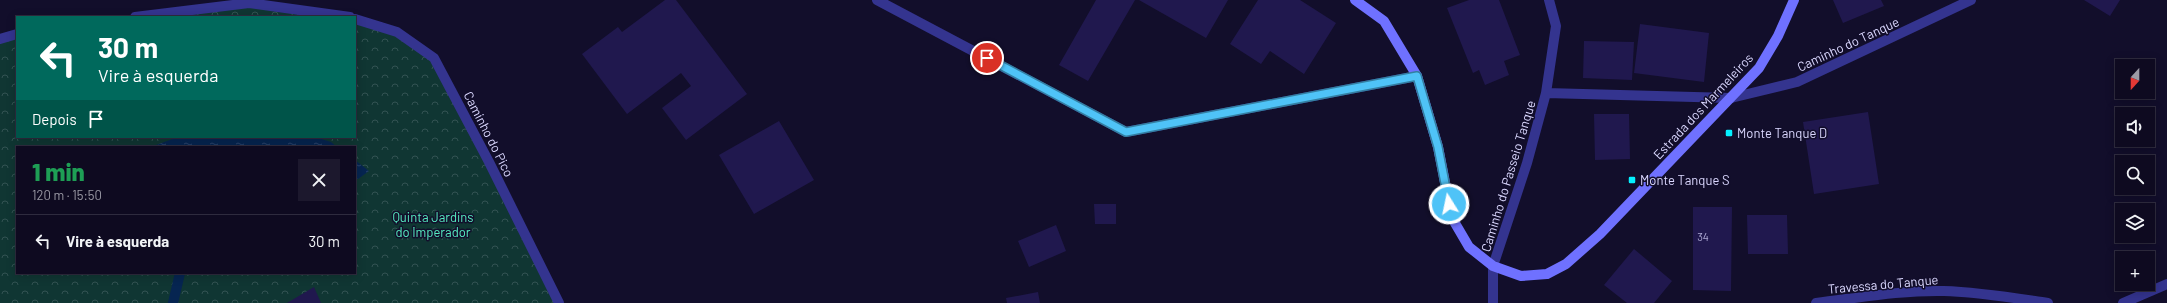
<!DOCTYPE html>
<html lang="pt">
<head>
<meta charset="utf-8">
<style>
  :root { --surface:#0e0a20; --page:#1c182d; --text:#f1f3f6; --muted:#9b9aa5; --line:#2e2b3e }
  body { margin:0; font-family:Barlow,sans-serif; background:var(--page); color:var(--text); height:100vh; display:flex; flex-direction:column; font-size:15px; white-space:nowrap }
  * { box-sizing:border-box; margin:0 }
  p { font-size:13px; color:var(--muted) }
  .icon { flex:none; width:22px; height:22px; fill:none; stroke:currentColor; stroke-width:2; stroke-linecap:round; stroke-linejoin:round }
  .map { position:relative; flex:1; overflow:hidden }
  .sheet { position:absolute; left:16px; top:146px; width:340px; height:128px; display:flex; flex-direction:column; background:var(--surface); border-radius:0px; box-shadow:0 2px 10px #0003,0 0 0 1px var(--line) }
  .sheet>* { flex:none }
  .hud { position:absolute; left:16px; top:16px; width:340px; height:122px; border-radius:0px; box-shadow:0 2px 10px #0003,0 0 0 1px var(--line); background:#00695c; color:#fff; overflow:hidden }
  .needle { width:26px; rotate:201deg }
  .tools { position:absolute; left:2115px; top:59px; display:grid; gap:8px }
  .tools a { display:grid; place-items:center; width:40px; height:40px; border-radius:0px; background:var(--surface); box-shadow:0 2px 10px #0003,0 0 0 1px var(--line); font-size:20px }
  .pin { position:absolute; display:grid; place-items:center; width:34px; height:34px; color:#fff; margin:-17px; border:2px solid #fff; border-radius:50%; box-shadow:0 1px 4px #0007 }
  .me { position:absolute; width:44px; margin:-22px; rotate:350deg; stroke-linejoin:round; filter:drop-shadow(0 0 3px #0008) }
  .turn { display:flex; align-items:center; gap:14px; height:84px; padding:0 16px; font-size:18px }
  .turn .icon { width:52px; height:52px; stroke-width:2.5 }
  .turn b { display:block; font-size:28px; line-height:34px }
  .then { display:flex; align-items:center; height:38px; padding:0 16px; background:#0003; gap:8px; font-size:15px }
  .round { display:grid; place-items:center; flex:none; width:42px; height:42px; border-radius:0px; background:var(--page) }
  .overview { display:flex; align-items:center; justify-content:space-between; height:68px; padding:0 16px }
  h1 { font-size:24px; font-weight:800; line-height:30px; color:#1e9e55 }
  ul { padding:0; list-style:none }
  li { display:flex; align-items:center; gap:12px; height:52px; padding:0 16px; border-top:1px solid var(--line) }
  li div { flex:1 }
  li b { display:block; font-size:15px }
  li em { font-style:normal }
  .map>svg:first-child { display:block }
  .park { fill:url(#park-crowns); fill-rule:evenodd }
  .water { fill:url(#water-ripples) }
  .lines { fill:none; stroke-linecap:round; stroke-linejoin:round }
  .stream { stroke:#062551; stroke-width:10 }
  .building { fill:#20184e }
  .service { stroke:#34348f; stroke-width:10 }
  .minor { stroke:#34348f; stroke-width:10 }
  .secondary { stroke:#6f71ff; stroke-width:10 }
  .route-casing { stroke:#337fa1; stroke-width:10 }
  .route { stroke:#4fc3f7; stroke-width:7 }
  .poi-dot { fill:#04f0ff; stroke:#120e2b; stroke-width:1.5 }
  .labels { text-anchor:middle; stroke-width:3; stroke-linejoin:round; paint-order:stroke }
  .number-label { font-size:11px; fill:#aca8d3 }
  .street-label { font-size:13px; fill:#dbd8ff; stroke:#120e2b }
  .poi-label { font-size:13px; fill:#dbd8ff; stroke:#120e2b; text-anchor:start }
  .park-label { font-size:13px; fill:#56edc1; stroke:#120e2b }
</style>
</head>
<body>
<div class="map">
<svg width="2167" height="303" viewBox="0 0 2167 303">
  <defs>
    <pattern id="park-crowns" width="20" height="18" patternUnits="userSpaceOnUse"><rect width="20" height="18" fill="#103633"/><path d="M2 6a3 3 0 1 1 6 0M12 15a3 3 0 1 1 6 0" fill="none" stroke="#325252"/></pattern>
    <pattern id="water-ripples" width="26" height="14" patternUnits="userSpaceOnUse"><rect width="26" height="14" fill="#062551"/><path d="M2 4q2-2 4 0t4 0M15 11q2-2 4 0t4 0" fill="none" stroke="#2a446b"/></pattern>
  </defs>
  <rect width="100%" height="100%" fill="#120e2b"/>
  <path class="park" d="M249 3 350 17H135Z
    M355 19 397 32 434 58 559 303H0V39L17 34V137H355ZM17 147H355V273H17Z"/>
  <path class="water" d="M178 137H315L331 142 337 147H157L156 145Z
    M355 160 369 171 358 179H355Z"/>
  <g class="lines">
    <path class="stream" d="M173 303 180 273"/>
  </g>
  <path class="building" d="M665 0H676L747 94 686 140 662 108 691 86 681 73 627 114 582 54 618 27 622 32Z
    M1096 0H1135L1088 81 1059 65Z
    M1139 0H1228L1206 38Z
    M1258 0H1300L1336 23 1304 74 1270 51 1261 64 1230 44Z
    M1469 0H1499L1520 55 1504 61 1509 75 1485 85 1479 70 1473 73 1447 8Z
    M1833 0H1881L1884 6 1843 23Z
    M2084 0H2120L2110 16Z
    M1640 24 1709 33 1704 82 1634 73Z
    M1584 41 1634 42 1632 80 1583 78Z
    M1868 112 1879 184 1814 194 1803 122Z
    M1594 114H1629L1630 159 1595 160Z
    M779 121 814 180 754 214 719 155Z
    M1094 204H1116V224H1095Z
    M1693 207H1732L1731 291 1693 290Z
    M1747 215H1787L1788 254H1748Z
    M1056 225 1066 251 1029 267 1018 241Z
    M1634 249 1672 281 1654 303H1627L1604 285Z
    M314 287 321 303H287Z
    M1038 292 1040 303H1007L1006 298Z"/>
  <g class="lines">
    <path class="service" d="M877 0 1126 132 1417 76
      M135 17 249 3 350 17
      M355 19 397 32 434 58 489 162 559 303
      M0 39 17 34
      M1546 93 1731 98
      M1493 266 1527 163 1546 93 1556 26 1549 0"/>
    <path class="minor" d="M1731 98 1797 82 1971 0
      M1493 303V266
      M1816 303C1858 298 1902 290 1944 291 1979 292 2014 298 2048 303
      M2123 303 2167 284"/>
    <path class="secondary" d="M1355 0 1384 21 1417 76 1438 147 1452 218 1469 247 1493 266 1521 276 1547 274 1566 264 1600 234 1759 68 1778 36 1794 0"/>
  </g>
  <g class="lines">
    <defs>
      <path id="route" d="M987 58 1126 132 1417 76 1438 147 1449 204"/>
    </defs>
    <use href="#route" class="route-casing"/>
    <use href="#route" class="route"/>
  </g>
  <g class="poi-dot">
    <rect x="1725" y="129" width="8" height="8" rx="2"/>
    <rect x="1628" y="176" width="8" height="8" rx="2"/>
  </g>
  <g class="labels">
    <g class="number-label">
      <text x="1703" y="241">34</text>
    </g>
    <g class="street-label">
      <text transform="translate(1848 44) rotate(-25)" y="5">Caminho do Tanque</text>
      <text transform="translate(1703 106) rotate(-47)" y="5">Estrada dos Marmeleiros</text>
      <text transform="translate(489 134) rotate(63)" y="5">Caminho do Pico</text>
      <text transform="translate(1508 176) rotate(-73)" y="5">Caminho do Passeio Tanque</text>
      <text transform="translate(1883 284) rotate(-5)" y="5">Travessa do Tanque</text>
    </g>
    <g class="poi-label">
      <text x="1737" y="138">Monte Tanque D</text>
      <text x="1640" y="185">Monte Tanque S</text>
    </g>
    <g class="park-label">
      <text x="433" y="222">Quinta Jardins<tspan x="433" dy="15">do Imperador</tspan></text>
    </g>
  </g>
</svg>
<div class="tools">
<a><svg class="needle" viewBox="-14 -14 28 28"><path d="M0-13l5 13h-10z" fill="#e53935"/><path d="M0 13l5-13h-10z" fill="#9b9aa5"/></svg></a>
<a><svg class="icon" aria-label="sound" viewBox="0 0 24 24"><path d="M4 9h4l5-4v14l-5-4H4zM17 9q2 3 0 6"/></svg></a>
<a><svg class="icon" aria-label="search" viewBox="0 0 24 24"><circle cx="10" cy="10" r="6"/><path d="M15 15l6 6"/></svg></a>
<a><svg class="icon" aria-label="layers" viewBox="0 0 24 24"><path d="M12 4l9 5-9 5-9-5zM3 14l9 5 9-5"/></svg></a>
<a>+</a>
</div>
<div class="pin" style="left:987px;top:58px;background:#d93025"><svg class="icon" aria-label="arrive" viewBox="0 0 24 24"><path d="M6 21V4h12l-3 4 3 4H6"/></svg></div>
<svg class="me" style="left:1449px;top:204px" viewBox="-20 -20 40 40"><circle r="17" fill="#4fc3f7" stroke="#fff" stroke-width="3"/><path d="M0-11L8 9 0 5-8 9z" fill="#fff"/></svg>
<div class="hud">
<div class="turn"><svg class="icon" aria-label="left" viewBox="0 0 24 24"><path d="M17 20v-9H6M10 6l-5 5 5 5"/></svg><div><b>30 m</b>Vire à esquerda</div></div>
<div class="then">Depois<svg class="icon" aria-label="arrive" viewBox="0 0 24 24"><path d="M6 21V4h12l-3 4 3 4H6"/></svg></div>
</div>
<section class="sheet">
<div class="overview"><div><h1>1 min</h1><p>120 m · 15:50</p></div><a class="round"><svg class="icon" aria-label="close" viewBox="0 0 24 24"><path d="M6 6l12 12M18 6L6 18"/></svg></a></div>
<ul>
<li><svg class="icon" aria-label="left" viewBox="0 0 24 24"><path d="M17 20v-9H6M10 6l-5 5 5 5"/></svg><div><b>Vire à esquerda</b></div><em>30 m</em></li>
</ul>
</section>
</div>
</body>
</html>
